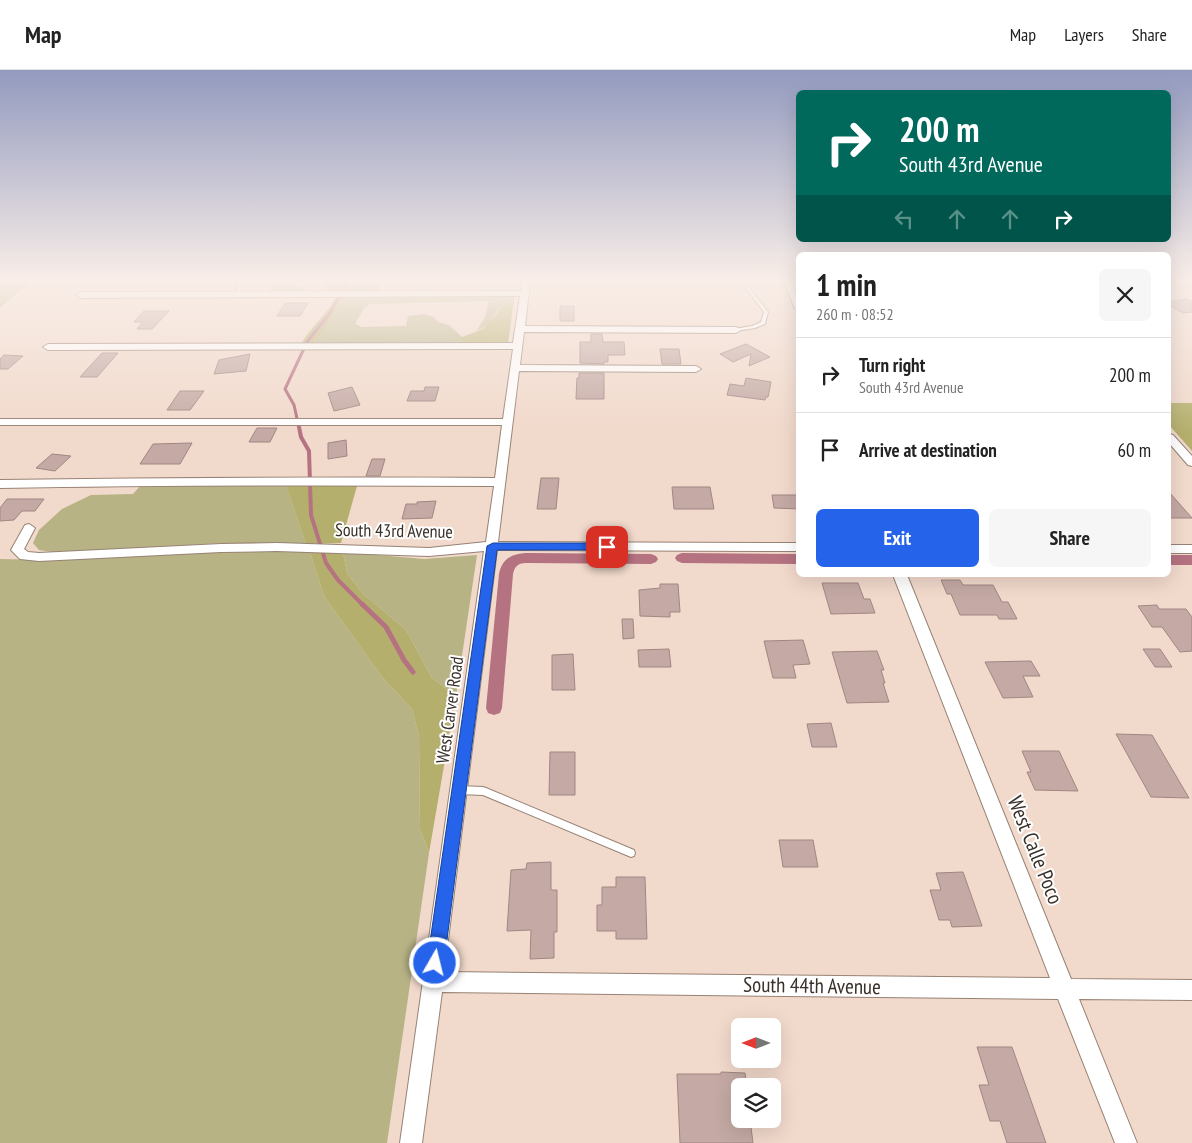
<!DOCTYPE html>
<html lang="en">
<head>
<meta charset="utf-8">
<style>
  :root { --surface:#fff; --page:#f6f6f6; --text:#222; --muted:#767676; --line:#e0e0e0; --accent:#2563eb }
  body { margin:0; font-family:"PT Sans Narrow",sans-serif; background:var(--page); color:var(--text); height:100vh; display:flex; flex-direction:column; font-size:19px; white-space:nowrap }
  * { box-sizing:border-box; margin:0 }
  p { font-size:16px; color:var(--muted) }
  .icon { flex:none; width:28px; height:28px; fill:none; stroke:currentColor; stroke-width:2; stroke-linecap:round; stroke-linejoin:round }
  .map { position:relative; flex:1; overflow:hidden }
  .drawer { position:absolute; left:796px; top:182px; width:375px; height:325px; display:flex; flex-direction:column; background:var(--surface); border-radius:8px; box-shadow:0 5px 20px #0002 }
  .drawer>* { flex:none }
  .guide { position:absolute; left:796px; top:20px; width:375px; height:152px; border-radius:8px; box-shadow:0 5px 20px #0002; background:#00695c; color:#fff; overflow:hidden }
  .needle { width:32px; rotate:270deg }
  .fabs { position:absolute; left:731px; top:948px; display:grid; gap:10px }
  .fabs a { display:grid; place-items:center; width:50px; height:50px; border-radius:8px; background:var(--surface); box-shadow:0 5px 20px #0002; font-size:25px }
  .pin { position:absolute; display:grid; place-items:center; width:42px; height:42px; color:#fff; margin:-21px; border-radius:10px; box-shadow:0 2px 8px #0006 }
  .me { position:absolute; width:55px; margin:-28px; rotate:8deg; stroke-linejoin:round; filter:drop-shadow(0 0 4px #0008) }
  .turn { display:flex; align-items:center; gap:18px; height:105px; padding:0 20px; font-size:22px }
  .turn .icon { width:65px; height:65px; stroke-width:2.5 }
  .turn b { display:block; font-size:35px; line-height:42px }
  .lanes { display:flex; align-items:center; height:48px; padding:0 20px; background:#0003; justify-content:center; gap:25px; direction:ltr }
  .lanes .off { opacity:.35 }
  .round { display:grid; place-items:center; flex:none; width:52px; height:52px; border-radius:8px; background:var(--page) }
  .summary { display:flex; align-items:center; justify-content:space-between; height:85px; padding:0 20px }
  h1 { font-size:30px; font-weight:800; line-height:38px }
  .button { display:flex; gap:10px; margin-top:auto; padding:10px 20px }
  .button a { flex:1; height:58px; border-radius:8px; background:var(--accent); color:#fff; font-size:20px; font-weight:800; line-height:58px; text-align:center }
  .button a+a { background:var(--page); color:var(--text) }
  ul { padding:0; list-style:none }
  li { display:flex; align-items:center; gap:15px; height:75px; padding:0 20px; border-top:1px solid var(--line) }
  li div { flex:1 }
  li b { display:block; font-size:19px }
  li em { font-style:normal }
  header { display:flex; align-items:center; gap:30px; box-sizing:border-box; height:70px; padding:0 25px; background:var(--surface); border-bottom:1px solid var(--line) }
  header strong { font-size:24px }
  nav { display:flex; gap:28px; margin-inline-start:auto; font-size:18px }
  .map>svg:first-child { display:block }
  .green { fill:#b7b385 }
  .forest { fill:#b5af6d }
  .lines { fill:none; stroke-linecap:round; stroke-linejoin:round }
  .stream-far2 { stroke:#b57281; stroke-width:3 }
  .stream-far1 { stroke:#b57281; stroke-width:4 }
  .stream { stroke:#b57281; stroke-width:5 }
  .canal { fill:#b57281; fill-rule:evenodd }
  .building { fill:#c4a9a4; stroke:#a18782 }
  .lane-casing { stroke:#978274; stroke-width:2 }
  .street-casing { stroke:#978274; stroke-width:2 }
  .lane { fill:#fff; fill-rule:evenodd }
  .street { fill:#fff; fill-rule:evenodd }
  .route { fill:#2563eb; stroke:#184099 }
  .labels { text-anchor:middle; stroke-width:4; stroke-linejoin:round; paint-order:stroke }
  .street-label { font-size:18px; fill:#39302a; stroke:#fff }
  .near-street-label { font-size:21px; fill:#39302a; stroke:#fff }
</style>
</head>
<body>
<header>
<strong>Map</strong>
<nav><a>Map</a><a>Layers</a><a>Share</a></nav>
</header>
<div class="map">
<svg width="1192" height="1073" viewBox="0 0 1192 1073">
  <rect width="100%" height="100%" fill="#f1d9cb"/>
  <path class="green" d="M0 212H30L0 238Z
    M274 212H290L307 219V222H268Z
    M327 212H349V214L382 212 378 221H325Z
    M347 224H514V230C510 231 505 233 502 235 493 243 492 257 477 260L485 247 489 231 370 234 364 238 355 254 362 257 406 256 408 246 424 244 434 247 438 252 449 255 462 267 458 274H312L321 265Z
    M218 414 286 416 306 474 222 473 59 483 39 480 33 473 39 460 62 439 91 425 133 424 140 416Z
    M229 482H310L324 526 382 607 412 639 419 666 420 759 429 783 387 1073H0V489L52 490Z
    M343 482 424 489 477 485 456 626 432 608 406 560 362 523 347 503Z"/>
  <path class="forest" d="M347 224 321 265 312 274H301C312 255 327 245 337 225Z
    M514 230 508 274H458L462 267 483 259 495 246 502 235Z
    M1169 333H1192V381L1169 355Z
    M286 416H357L341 473 306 474Z
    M310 482H343L347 503 362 523 406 560 432 608 456 626 429 783 420 759 419 666 412 639 382 607 324 526Z"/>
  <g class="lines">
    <path class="stream-far2" d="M298 353 294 335 285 319 307 272 330 243 347 212"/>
    <path class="stream-far1" d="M298 352 301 367 309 381 311 445 326 493 338 510 363 535"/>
    <path class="stream" d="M362 534 386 557 404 590 413 602"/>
    <path class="canal" d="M529 483 651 484 656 486 658 489 656 492 651 494 529 493C520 493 515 494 513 504L502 638 500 643 494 645 488 643 486 638 499 504C502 488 513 483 529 483Z
      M682 483 799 484V494L682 493 677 491 675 488 677 485Z
      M1169 485H1192V495H1169Z"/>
  </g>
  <path class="building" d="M1187 229 1192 231V242L1183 243 1169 235V232Z
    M285 233H308L300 246H277Z
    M560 236H574V251H560Z
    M144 241H169L152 259H137L143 252H134Z
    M591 264H602L603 272H624L625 285H608V292H604V294L580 293V272H591Z
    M746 274 770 287 749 296 751 284 733 292 720 284Z
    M660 279H679L681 294H662Z
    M102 283H118L97 307H80Z
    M250 284 246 301 214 304 219 290Z
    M4 285 23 286 8 299H0V289Z
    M579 303H604V329H576L577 308H579Z
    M746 308 771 312 768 327H766L765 330 727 325 730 314 744 316Z
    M352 317 360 335 334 341 328 323Z
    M425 317H439L435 331H407L411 321H424Z
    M180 321H204L190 340H167Z
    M257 358H277L270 372H249Z
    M346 370 347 386 328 389V373Z
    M192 373 180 394H140L153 374Z
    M52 384 71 386 55 401 36 398Z
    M372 389H385L380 406H366Z
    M541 408H559L556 439H537Z
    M672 417H710L714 439H674Z
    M1169 422 1192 448H1169Z
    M772 425H799V439L774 438Z
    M7 429H44L35 441H22L14 450 0 451V438Z
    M436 431 432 448 402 449 406 434H417V432Z
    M941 510H960L963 515H993L1002 532H1008L1017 549H999L997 545H960L951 524H947Z
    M822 513H858L864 529H870L875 543 831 544Z
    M660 514H678L680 542H670V547L640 546 639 520 660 518Z
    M1157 535 1159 539H1186L1192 547V581L1180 582 1162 557H1152L1138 536Z
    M622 549H633L634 568 623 569Z
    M803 570 810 594 793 595 796 608H773L764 571Z
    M669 579 671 597H639L638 580Z
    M1143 579H1160L1172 597H1155Z
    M877 581 884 600H881L885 613H883L889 632 847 633 832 582Z
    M573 584 575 620H552V585Z
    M1031 591 1040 606H1023L1033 627 1003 628 985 592Z
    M831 653 837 677H812L807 654Z
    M1116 664 1152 665 1189 728 1151 727Z
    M1022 681H1059L1078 721 1035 720 1027 702H1031Z
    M550 682H575V725H549Z
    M779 770H813L818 797H783Z
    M551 792V820H557V862H554V888L530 889 531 860 507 861 511 800 526 799 527 793Z
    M963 802 982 856 952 857 950 850H939L930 820H941L936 803Z
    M616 807H645L647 869H616V861H597V835H602V817H616Z
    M977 977H1012L1046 1073H1007L1000 1051H990L979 1015H989Z
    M721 1002 745 1003 747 1016H740V1049H750L753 1073H680L677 1004H721Z"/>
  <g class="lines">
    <defs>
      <path id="lane" d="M238 212H242L241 224 239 225 237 224Z
        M741 212H745L768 242 765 254 755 258 736 261H734V259L752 256 761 252 764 242Z
        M459 716 483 717 486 718 634 780 635 783 634 786 631 787 483 725 459 724 456 723 455 720 456 717Z"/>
      <path id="street" d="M522 212H530L525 256 736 257 741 260 736 263 524 262 520 295 696 296 701 299 696 302 519 301 498 472 799 473V481L497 480 444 902 1050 908 893 505H907L1071 909 1192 910V930L1079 929 1137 1073H1115L1058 929 442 922 422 1073H400L484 481 429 486 277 481 221 482 39 491 20 489 11 480 25 455 29 454 35 458 24 479 28 482 39 483 221 474 277 473 429 478 486 472 494 416C329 415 165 415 0 418V410C165 408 330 407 495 408L502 355H0V349H503L513 279 48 280 43 277 48 274 513 273 520 226 80 228 76 225 80 222 521 221Z
        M784 212H792L799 228V242L795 239Z
        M1169 364 1173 365 1192 386V396L1188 395 1169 373Z
        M1169 475H1192V483H1169Z"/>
    </defs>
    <use href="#lane" class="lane-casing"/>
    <use href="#street" class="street-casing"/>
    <use href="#lane" class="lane"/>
    <use href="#street" class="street"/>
  </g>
  <linearGradient id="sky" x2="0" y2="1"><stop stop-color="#939abf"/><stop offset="0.58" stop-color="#f9eee8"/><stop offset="1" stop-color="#f9eee8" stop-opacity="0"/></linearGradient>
  <rect width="1192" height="363" fill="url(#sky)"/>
  <path class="route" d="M493 473H607L613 477 607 480H497L444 893 441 899 435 901 430 899 427 893 487 476Z"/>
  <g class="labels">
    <g class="street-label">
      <text transform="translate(394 461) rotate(1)" y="6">South 43rd Avenue</text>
      <text transform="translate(450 640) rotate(-82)" y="6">West Carver Road</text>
    </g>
    <g class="near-street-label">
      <text transform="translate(1035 780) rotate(68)" y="7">West Calle Poco</text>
      <text transform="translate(812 916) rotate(1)" y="7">South 44th Avenue</text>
    </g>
  </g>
</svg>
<div class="fabs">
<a><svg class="needle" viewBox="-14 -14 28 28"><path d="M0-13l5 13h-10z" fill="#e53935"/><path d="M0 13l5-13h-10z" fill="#767676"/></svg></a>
<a><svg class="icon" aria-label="layers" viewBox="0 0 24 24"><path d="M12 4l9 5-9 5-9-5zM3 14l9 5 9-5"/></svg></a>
</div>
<div class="pin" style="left:607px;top:477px;background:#d93025"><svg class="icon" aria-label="arrive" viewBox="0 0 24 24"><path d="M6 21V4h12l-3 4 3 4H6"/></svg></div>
<svg class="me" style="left:435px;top:893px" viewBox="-20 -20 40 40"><circle r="17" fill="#2563eb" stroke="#fff" stroke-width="3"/><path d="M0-11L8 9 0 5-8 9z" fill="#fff"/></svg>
<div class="guide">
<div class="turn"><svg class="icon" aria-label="right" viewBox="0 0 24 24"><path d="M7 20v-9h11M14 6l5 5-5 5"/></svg><div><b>200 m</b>South 43rd Avenue</div></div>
<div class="lanes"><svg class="icon off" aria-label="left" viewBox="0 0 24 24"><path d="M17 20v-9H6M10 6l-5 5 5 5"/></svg><svg class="icon off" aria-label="ahead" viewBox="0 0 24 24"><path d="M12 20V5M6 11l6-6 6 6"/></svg><svg class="icon off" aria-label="ahead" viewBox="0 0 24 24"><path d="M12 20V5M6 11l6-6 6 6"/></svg><svg class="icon" aria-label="right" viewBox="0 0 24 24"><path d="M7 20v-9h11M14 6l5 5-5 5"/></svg></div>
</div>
<section class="drawer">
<div class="summary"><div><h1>1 min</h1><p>260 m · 08:52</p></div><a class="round"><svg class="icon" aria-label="close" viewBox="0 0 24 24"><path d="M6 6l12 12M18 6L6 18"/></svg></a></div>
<ul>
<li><svg class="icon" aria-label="right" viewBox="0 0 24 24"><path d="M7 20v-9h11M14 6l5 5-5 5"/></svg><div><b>Turn right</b><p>South 43rd Avenue</p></div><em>200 m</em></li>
<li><svg class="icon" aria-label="arrive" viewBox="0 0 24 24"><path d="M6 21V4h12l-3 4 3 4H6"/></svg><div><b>Arrive at destination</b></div><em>60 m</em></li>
</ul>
<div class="button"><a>Exit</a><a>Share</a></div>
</section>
</div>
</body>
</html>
